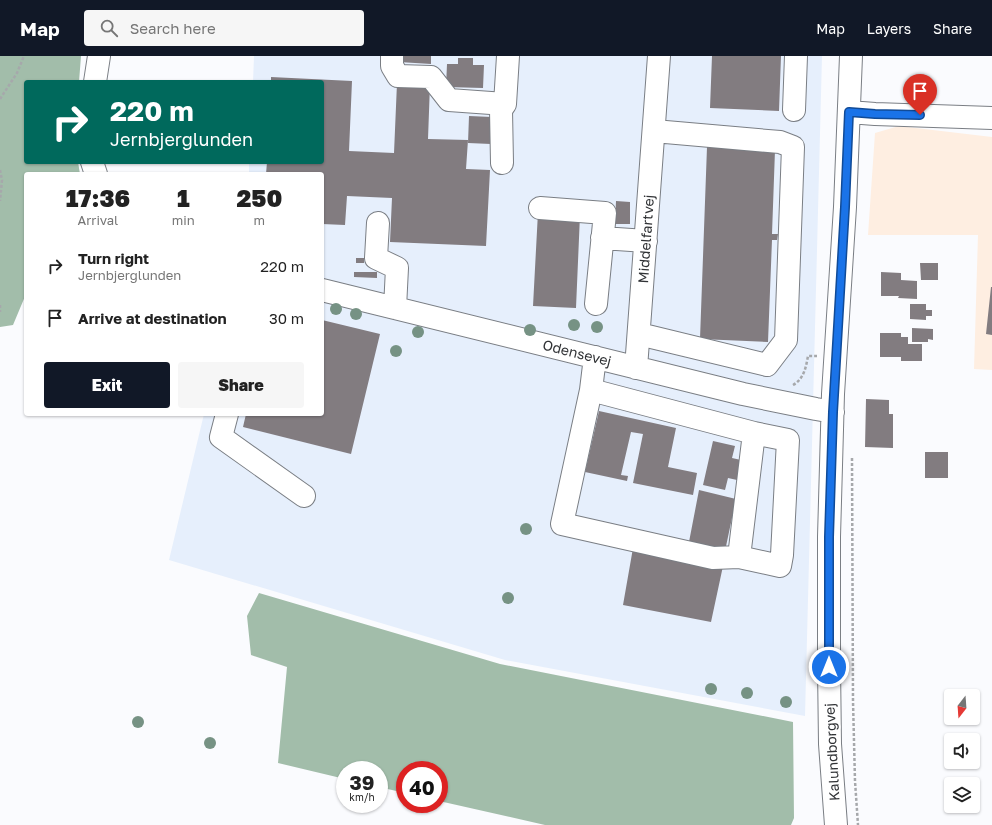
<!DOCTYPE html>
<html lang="en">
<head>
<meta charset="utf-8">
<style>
  :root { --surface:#fff; --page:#f6f6f6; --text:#222; --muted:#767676; --accent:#111827 }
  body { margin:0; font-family:"Golos Text",sans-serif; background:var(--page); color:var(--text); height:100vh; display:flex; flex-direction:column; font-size:15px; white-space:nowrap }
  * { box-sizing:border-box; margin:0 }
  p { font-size:13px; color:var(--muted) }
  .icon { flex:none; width:22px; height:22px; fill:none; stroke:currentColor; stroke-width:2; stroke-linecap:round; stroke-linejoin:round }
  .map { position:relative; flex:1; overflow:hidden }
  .details { position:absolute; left:24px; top:116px; width:300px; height:244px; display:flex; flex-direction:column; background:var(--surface); border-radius:4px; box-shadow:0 1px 3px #0004 }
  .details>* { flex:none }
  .banner { position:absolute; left:24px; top:24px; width:300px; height:84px; border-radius:4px; box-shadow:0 1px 3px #0004; background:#00695c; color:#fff; overflow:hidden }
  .needle { width:26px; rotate:197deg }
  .buttons { position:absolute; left:944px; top:633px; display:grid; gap:8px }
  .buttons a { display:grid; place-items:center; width:36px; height:36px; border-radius:4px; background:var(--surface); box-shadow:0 1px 3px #0004; font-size:20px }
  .speed { position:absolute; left:336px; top:705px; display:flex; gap:8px; font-size:20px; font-weight:700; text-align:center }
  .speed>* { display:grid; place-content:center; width:52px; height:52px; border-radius:50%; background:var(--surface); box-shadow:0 1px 3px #0004; line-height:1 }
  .speed small { font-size:10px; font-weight:400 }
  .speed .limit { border:6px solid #d22; background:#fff; color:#111 }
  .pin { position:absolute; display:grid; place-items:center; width:34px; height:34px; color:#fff; margin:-41px -17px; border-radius:50% 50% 50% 0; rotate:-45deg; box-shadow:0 0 4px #0007 }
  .pin .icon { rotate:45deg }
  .me { position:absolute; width:44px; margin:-22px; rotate:0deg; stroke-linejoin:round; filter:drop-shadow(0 0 3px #0008) }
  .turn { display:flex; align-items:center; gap:14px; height:84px; padding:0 20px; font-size:18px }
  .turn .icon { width:52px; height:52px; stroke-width:2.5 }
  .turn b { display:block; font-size:28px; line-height:34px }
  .eta { display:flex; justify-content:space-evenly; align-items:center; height:68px; text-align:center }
  .eta b { font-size:24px; font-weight:800; line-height:28px }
  .button { display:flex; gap:8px; margin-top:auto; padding:8px 20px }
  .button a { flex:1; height:46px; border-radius:4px; background:var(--accent); color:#fff; font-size:16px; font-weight:800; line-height:46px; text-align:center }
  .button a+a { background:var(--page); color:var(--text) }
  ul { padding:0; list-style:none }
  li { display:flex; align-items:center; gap:12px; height:52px; padding:0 20px }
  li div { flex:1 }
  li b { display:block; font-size:15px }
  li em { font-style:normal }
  header { display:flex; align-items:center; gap:24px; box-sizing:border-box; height:56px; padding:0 20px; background:var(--accent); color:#fff }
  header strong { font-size:19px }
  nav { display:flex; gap:22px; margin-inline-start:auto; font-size:14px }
  .search { width:280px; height:36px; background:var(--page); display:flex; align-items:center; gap:10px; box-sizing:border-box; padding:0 14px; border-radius:4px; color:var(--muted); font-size:15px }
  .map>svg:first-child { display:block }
  .built { fill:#e6effc }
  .education { fill:#feeee1 }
  .forest { fill:#a2bdaa }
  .building { fill:#827c80 }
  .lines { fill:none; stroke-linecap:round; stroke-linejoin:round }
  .minor-casing { stroke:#7a7e84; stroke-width:24 }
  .path { stroke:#a6a8ab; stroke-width:2.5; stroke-dasharray:3 2; stroke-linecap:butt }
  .minor { stroke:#fff; stroke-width:22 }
  .tree { fill:#769284 }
  .route-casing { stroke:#114b97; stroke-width:10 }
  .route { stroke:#1a73e8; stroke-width:7 }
  .labels { text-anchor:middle; stroke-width:3.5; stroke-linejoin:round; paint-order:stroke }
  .street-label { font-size:14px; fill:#313336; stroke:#fff }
</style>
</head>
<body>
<header>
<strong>Map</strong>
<div class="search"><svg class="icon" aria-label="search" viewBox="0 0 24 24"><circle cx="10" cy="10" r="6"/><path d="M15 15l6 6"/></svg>Search here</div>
<nav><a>Map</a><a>Layers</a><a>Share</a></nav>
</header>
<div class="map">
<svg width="992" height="769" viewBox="0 0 992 769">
  <rect width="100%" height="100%" fill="#fafbfe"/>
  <path class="built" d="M254 0H822L805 660 505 604 169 504 204 358H322V118H249V106H322V26H253Z"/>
  <path class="education" d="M899 70 992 81V314L974 313 978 179H868L875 77Z"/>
  <path class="forest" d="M0 0H81L79 26H26V106H78L80 118H26V238L13 269 0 271Z
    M259 537 500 608 793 666 794 762 791 769H545L439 745V714H405V737L379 731V714H345V723L278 707 287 611 251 599 247 560Z"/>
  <path class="building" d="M400 0H431V8L399 6Z
    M712 0H781L779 55 710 52Z
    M458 2H473V9H484L483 32 446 31 447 8H458Z
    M271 21 352 25 349 95 394 97 397 27 430 28 428 83 468 84 466 113 490 114 486 190 390 186 392 142 347 140 345 169 322 168V118H266L267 106H322V26H271Z
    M469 60 492 61 491 88 468 87Z
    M707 91 775 94 772 178H778L777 184H772L768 286 700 283Z
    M616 145 630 146V168H615Z
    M538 156 580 159 576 252 533 250Z
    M356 202H364V207H356Z
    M920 207H938V224H921Z
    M354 216H377V222L354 221Z
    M881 216 901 217V224L917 225V243L898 242 899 240H881Z
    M991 231H992V279L986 278Z
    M910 248H926V254H932V260H926V264L910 263Z
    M322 264 380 278 351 398 243 371 246 358H322Z
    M912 272 933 273V284L928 283V286H912Z
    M880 277H901V281H908V288H922V305H901V301H880Z
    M866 343 889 344V358H893V392L865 391Z
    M599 355 676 372 668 411 697 417 693 439 633 427 643 378 631 376 621 419 628 420 627 425 585 416Z
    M713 385 735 390 732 402 741 404 737 424 728 422 725 434 703 429Z
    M925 396H948V422H925Z
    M699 434 736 443 725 495 689 486Z
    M633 492 723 510 711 566 623 549Z"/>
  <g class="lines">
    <defs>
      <path id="minor" d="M392 0V10L398 20 431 21 449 44 505 48
        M95 26 99 0
        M794 54 796 0
        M849 56 875 58 992 62
        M92 106 96 118
        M502 107 501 54 505 48 508 0
        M540 152 605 157 596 248
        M378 167 376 202 397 212 395 252
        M602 182 646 185
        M322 234 743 338 816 353 833 356
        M639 278 767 309 786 284 793 91 780 86 654 75
        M636 312 659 0
        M591 334 754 377 739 501 713 502 562 468 591 334 595 301
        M227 358 221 381 304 440
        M739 501 780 510 782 499 788 384 754 377
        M836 769 830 688 829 611V481L833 338 845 151 851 0"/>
    </defs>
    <use href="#minor" class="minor-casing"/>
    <path class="path" d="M0 43 17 17 24 0
      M0 114 2 124 0 145
      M0 249V256
      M793 329C804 323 806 311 808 300H817
      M852 402 853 645 855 725 858 769"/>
    <use href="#minor" class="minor"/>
  </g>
  <g class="tree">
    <circle cx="336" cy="253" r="6"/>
    <circle cx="356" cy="258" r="6"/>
    <circle cx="574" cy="269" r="6"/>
    <circle cx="597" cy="271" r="6"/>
    <circle cx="530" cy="274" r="6"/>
    <circle cx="418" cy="276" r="6"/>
    <circle cx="396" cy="295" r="6"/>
    <circle cx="526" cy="473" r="6"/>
    <circle cx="508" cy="542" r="6"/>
    <circle cx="711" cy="633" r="6"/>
    <circle cx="747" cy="637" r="6"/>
    <circle cx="786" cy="646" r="6"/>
    <circle cx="138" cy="666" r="6"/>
    <circle cx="210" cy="687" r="6"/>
  </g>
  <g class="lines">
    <defs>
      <path id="route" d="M829 611V481L833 356 845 151 849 56 875 58 920 59"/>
    </defs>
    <use href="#route" class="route-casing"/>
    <use href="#route" class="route"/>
  </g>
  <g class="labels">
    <g class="street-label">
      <text transform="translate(646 183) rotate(-86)" y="5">Middelfartvej</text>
      <text transform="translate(577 297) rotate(14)" y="5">Odensevej</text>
      <text transform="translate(832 696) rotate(-93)" y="5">Kalundborgvej</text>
    </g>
  </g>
</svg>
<div class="buttons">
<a><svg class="needle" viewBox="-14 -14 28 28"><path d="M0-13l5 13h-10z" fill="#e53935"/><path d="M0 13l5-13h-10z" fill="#767676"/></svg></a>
<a><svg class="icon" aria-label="sound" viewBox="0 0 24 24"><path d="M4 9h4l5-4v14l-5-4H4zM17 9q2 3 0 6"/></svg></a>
<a><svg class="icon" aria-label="layers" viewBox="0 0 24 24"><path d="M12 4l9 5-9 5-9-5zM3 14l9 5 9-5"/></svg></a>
</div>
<div class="speed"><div>39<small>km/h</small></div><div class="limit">40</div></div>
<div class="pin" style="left:920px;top:59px;background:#d93025"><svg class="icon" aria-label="arrive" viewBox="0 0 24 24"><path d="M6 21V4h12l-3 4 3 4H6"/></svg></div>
<svg class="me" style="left:829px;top:611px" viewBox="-20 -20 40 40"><circle r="17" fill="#1a73e8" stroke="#fff" stroke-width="3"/><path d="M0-11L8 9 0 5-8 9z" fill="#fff"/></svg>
<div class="banner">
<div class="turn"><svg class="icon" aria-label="right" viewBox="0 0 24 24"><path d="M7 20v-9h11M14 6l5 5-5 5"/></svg><div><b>220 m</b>Jernbjerglunden</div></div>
</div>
<section class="details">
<div class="eta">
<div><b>17:36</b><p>Arrival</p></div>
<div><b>1</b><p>min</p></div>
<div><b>250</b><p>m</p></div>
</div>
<ul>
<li><svg class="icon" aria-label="right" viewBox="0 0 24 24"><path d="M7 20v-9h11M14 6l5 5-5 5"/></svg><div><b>Turn right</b><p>Jernbjerglunden</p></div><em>220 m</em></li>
<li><svg class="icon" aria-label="arrive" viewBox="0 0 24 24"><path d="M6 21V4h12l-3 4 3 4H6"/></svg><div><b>Arrive at destination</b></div><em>30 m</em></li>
</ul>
<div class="button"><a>Exit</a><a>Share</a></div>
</section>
</div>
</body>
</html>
